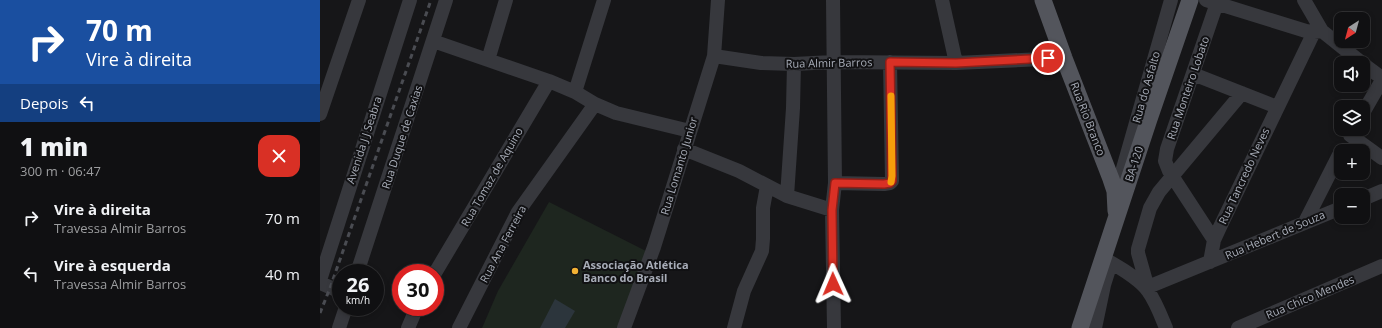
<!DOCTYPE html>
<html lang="pt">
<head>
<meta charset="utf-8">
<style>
  :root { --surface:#101012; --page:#1e1e20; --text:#f1f3f6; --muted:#9c9d9f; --line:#303032 }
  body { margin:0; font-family:"Open Sans",sans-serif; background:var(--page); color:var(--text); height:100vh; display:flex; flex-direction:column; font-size:15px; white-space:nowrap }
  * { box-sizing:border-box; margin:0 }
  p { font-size:13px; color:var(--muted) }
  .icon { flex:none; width:22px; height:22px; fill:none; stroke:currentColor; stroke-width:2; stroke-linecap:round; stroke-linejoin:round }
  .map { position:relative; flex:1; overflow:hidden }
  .panel { display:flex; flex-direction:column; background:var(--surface); width:320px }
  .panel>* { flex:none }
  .hud { background:#1a4fa0; color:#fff; overflow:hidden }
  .needle { width:26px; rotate:216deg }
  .controls { position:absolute; left:1014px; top:12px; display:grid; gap:8px }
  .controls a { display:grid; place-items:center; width:36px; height:36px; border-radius:8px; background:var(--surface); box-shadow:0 2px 6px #0003,0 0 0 1px var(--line); font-size:20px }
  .speed { position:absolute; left:12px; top:264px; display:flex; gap:8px; font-size:20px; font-weight:700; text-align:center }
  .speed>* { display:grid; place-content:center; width:52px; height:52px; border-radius:50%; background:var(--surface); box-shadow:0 2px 6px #0003,0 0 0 1px var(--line); line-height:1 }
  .speed small { font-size:10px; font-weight:400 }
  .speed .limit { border:6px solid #d22; background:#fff; color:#111 }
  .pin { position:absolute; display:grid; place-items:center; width:34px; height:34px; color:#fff; margin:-17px; border:2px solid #fff; border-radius:50%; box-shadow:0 1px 4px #0007 }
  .me { position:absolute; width:44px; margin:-22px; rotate:359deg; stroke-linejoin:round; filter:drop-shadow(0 0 3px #0008) }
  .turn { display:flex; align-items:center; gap:14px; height:84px; padding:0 20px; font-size:18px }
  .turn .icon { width:52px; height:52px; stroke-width:2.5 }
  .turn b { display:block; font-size:28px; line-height:34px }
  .then { display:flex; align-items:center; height:38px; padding:0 20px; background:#0003; gap:8px; font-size:15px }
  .round { display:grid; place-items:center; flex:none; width:42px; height:42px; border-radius:12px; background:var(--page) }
  .headline { display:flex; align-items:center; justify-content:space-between; height:68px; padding:0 20px }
  h1 { font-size:24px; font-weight:800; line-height:30px }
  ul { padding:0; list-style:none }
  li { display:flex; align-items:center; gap:12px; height:56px; padding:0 20px }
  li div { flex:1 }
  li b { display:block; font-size:15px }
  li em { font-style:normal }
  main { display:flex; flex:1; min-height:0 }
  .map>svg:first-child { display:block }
  .green { fill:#1e261f }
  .water { fill:#2c353c }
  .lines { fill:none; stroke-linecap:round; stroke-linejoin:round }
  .minor { stroke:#37383d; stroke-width:14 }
  .major { stroke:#53555c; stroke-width:17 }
  .rail { stroke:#4a4c52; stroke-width:3; stroke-dasharray:5 4; stroke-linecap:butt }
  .route-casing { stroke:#8d1f18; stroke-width:10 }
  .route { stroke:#d93025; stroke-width:7 }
  .slow { stroke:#f59e0b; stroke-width:7 }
  .poi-dot { fill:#f2b134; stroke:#111113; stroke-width:1.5 }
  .labels { text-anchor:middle; stroke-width:4; stroke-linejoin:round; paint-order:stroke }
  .street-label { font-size:11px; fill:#a8adb8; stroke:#111113 }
  .poi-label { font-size:11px; font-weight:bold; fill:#a8adb8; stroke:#111113; text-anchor:start }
</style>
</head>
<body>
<main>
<section class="panel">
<div class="hud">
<div class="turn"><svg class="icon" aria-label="right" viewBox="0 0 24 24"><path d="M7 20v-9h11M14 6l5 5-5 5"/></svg><div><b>70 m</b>Vire à direita</div></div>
<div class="then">Depois<svg class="icon" aria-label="left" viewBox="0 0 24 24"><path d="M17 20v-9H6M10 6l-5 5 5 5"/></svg></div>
</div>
<div class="headline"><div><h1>1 min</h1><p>300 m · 06:47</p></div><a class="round" style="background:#d93025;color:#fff"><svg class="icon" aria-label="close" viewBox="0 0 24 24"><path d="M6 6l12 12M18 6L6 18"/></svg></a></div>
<ul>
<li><svg class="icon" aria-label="right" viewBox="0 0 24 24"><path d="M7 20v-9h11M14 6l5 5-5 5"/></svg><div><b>Vire à direita</b><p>Travessa Almir Barros</p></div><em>70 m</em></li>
<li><svg class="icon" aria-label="left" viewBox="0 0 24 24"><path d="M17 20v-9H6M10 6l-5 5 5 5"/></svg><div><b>Vire à esquerda</b><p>Travessa Almir Barros</p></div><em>40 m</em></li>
</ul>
</section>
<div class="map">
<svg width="1062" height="328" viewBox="0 0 1062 328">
  <rect width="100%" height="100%" fill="#161618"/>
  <path class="green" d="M229 202 326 251 302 328H162L178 291Z"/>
  <path class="water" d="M235 299 255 311 245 328H220Z"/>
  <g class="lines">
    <path class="minor" d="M186 0 168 60 229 81 255 92 275 104 296 113 370 131
      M513 0 515 183 512 210 514 328
      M622 0 636 63
      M886 0 986 31 994 32 1002 31 1042 63
      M984 0 1002 31
      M113 41 168 60
      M394 56 441 63 474 64 513 62 636 63 744 58
      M1043 64 1062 78
      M873 74 957 107
      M255 92 284 0
      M1043 113 1062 80
      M0 114 39 0
      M1030 135 1062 158
      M364 149 419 171 467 196 512 210
      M515 183 564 184 570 183 572 181 570 62
      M796 193 851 0
      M467 196 473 108 474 64
      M1043 199 1062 191
      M985 222 1021 151
      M894 240 849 171 845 161 847 149 898 0
      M783 258C797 266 819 278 828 291 836 302 841 316 846 328
      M890 262 894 240 900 227 994 32
      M37 273 126 0
      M115 273 229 81
      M0 280 90 0
      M0 283 21 292
      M828 287 1021 208
      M829 292 818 253V249L830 208 839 192 922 93
      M19 328 26 307
      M88 328 97 307
      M139 328 198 212 275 104
      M304 328 334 247 394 56 398 0
      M414 328 424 291 442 251 443 239V208L447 186
      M775 328 784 285 791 263
      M918 328 1062 266"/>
    <path class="major" d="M723 0 744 58 791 179 795 191 796 211
      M760 328 829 119 870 0"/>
    <path class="rail" d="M0 313 10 288 111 0"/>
  </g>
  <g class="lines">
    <defs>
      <path id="route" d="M513 284 512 210 515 183 564 184 570 183 572 181 570 62 636 63 728 58"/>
    </defs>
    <use href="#route" class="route-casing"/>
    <use href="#route" class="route"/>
    <path class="slow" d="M571 96 572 176 571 182"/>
  </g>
  <circle class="poi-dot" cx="255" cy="271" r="4"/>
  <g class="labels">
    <g class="street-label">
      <text transform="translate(509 63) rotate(-1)" y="4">Rua Almir Barros</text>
      <text transform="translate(826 87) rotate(-74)" y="4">Rua do Asfalto</text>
      <text transform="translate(868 88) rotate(-71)" y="4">Rua Monteiro Lobato</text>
      <text transform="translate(768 119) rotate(69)" y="4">Rua Rio Branco</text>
      <text transform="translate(82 137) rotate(-72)" y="4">Rua Duque de Caxias</text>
      <text transform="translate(44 140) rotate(-72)" y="4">Avenida J J Seabra</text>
      <text transform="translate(814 164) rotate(-72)" y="4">BA-120</text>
      <text transform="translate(359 166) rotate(-73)" y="4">Rua Lomanto Junior</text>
      <text transform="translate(924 176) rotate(-65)" y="4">Rua Tancredo Neves</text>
      <text transform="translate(172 177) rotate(-60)" y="4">Rua Tomaz de Aquino</text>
      <text transform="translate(955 235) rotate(-23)" y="4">Rua Hebert de Souza</text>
      <text transform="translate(183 244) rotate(-62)" y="4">Rua Ana Ferreira</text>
      <text transform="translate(990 297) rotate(-23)" y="4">Rua Chico Mendes</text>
    </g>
    <g class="poi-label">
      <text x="263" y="269">Associação Atlética<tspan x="263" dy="13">Banco do Brasil</tspan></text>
    </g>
  </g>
</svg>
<div class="controls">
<a><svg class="needle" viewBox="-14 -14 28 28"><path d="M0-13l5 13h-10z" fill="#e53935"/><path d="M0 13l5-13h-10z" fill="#9c9d9f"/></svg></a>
<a><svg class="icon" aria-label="sound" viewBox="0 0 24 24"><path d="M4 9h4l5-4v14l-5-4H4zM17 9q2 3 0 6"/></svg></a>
<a><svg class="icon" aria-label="layers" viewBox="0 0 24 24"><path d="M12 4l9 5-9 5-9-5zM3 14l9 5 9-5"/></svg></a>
<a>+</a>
<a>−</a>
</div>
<div class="speed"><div>26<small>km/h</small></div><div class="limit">30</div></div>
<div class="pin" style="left:728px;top:58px;background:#d93025"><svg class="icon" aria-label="arrive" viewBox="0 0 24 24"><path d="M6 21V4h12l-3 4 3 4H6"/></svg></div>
<svg class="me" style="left:513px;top:284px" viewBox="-20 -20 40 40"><path d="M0-17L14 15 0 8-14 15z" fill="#d93025" stroke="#fff" stroke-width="4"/></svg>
</div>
</main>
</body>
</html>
